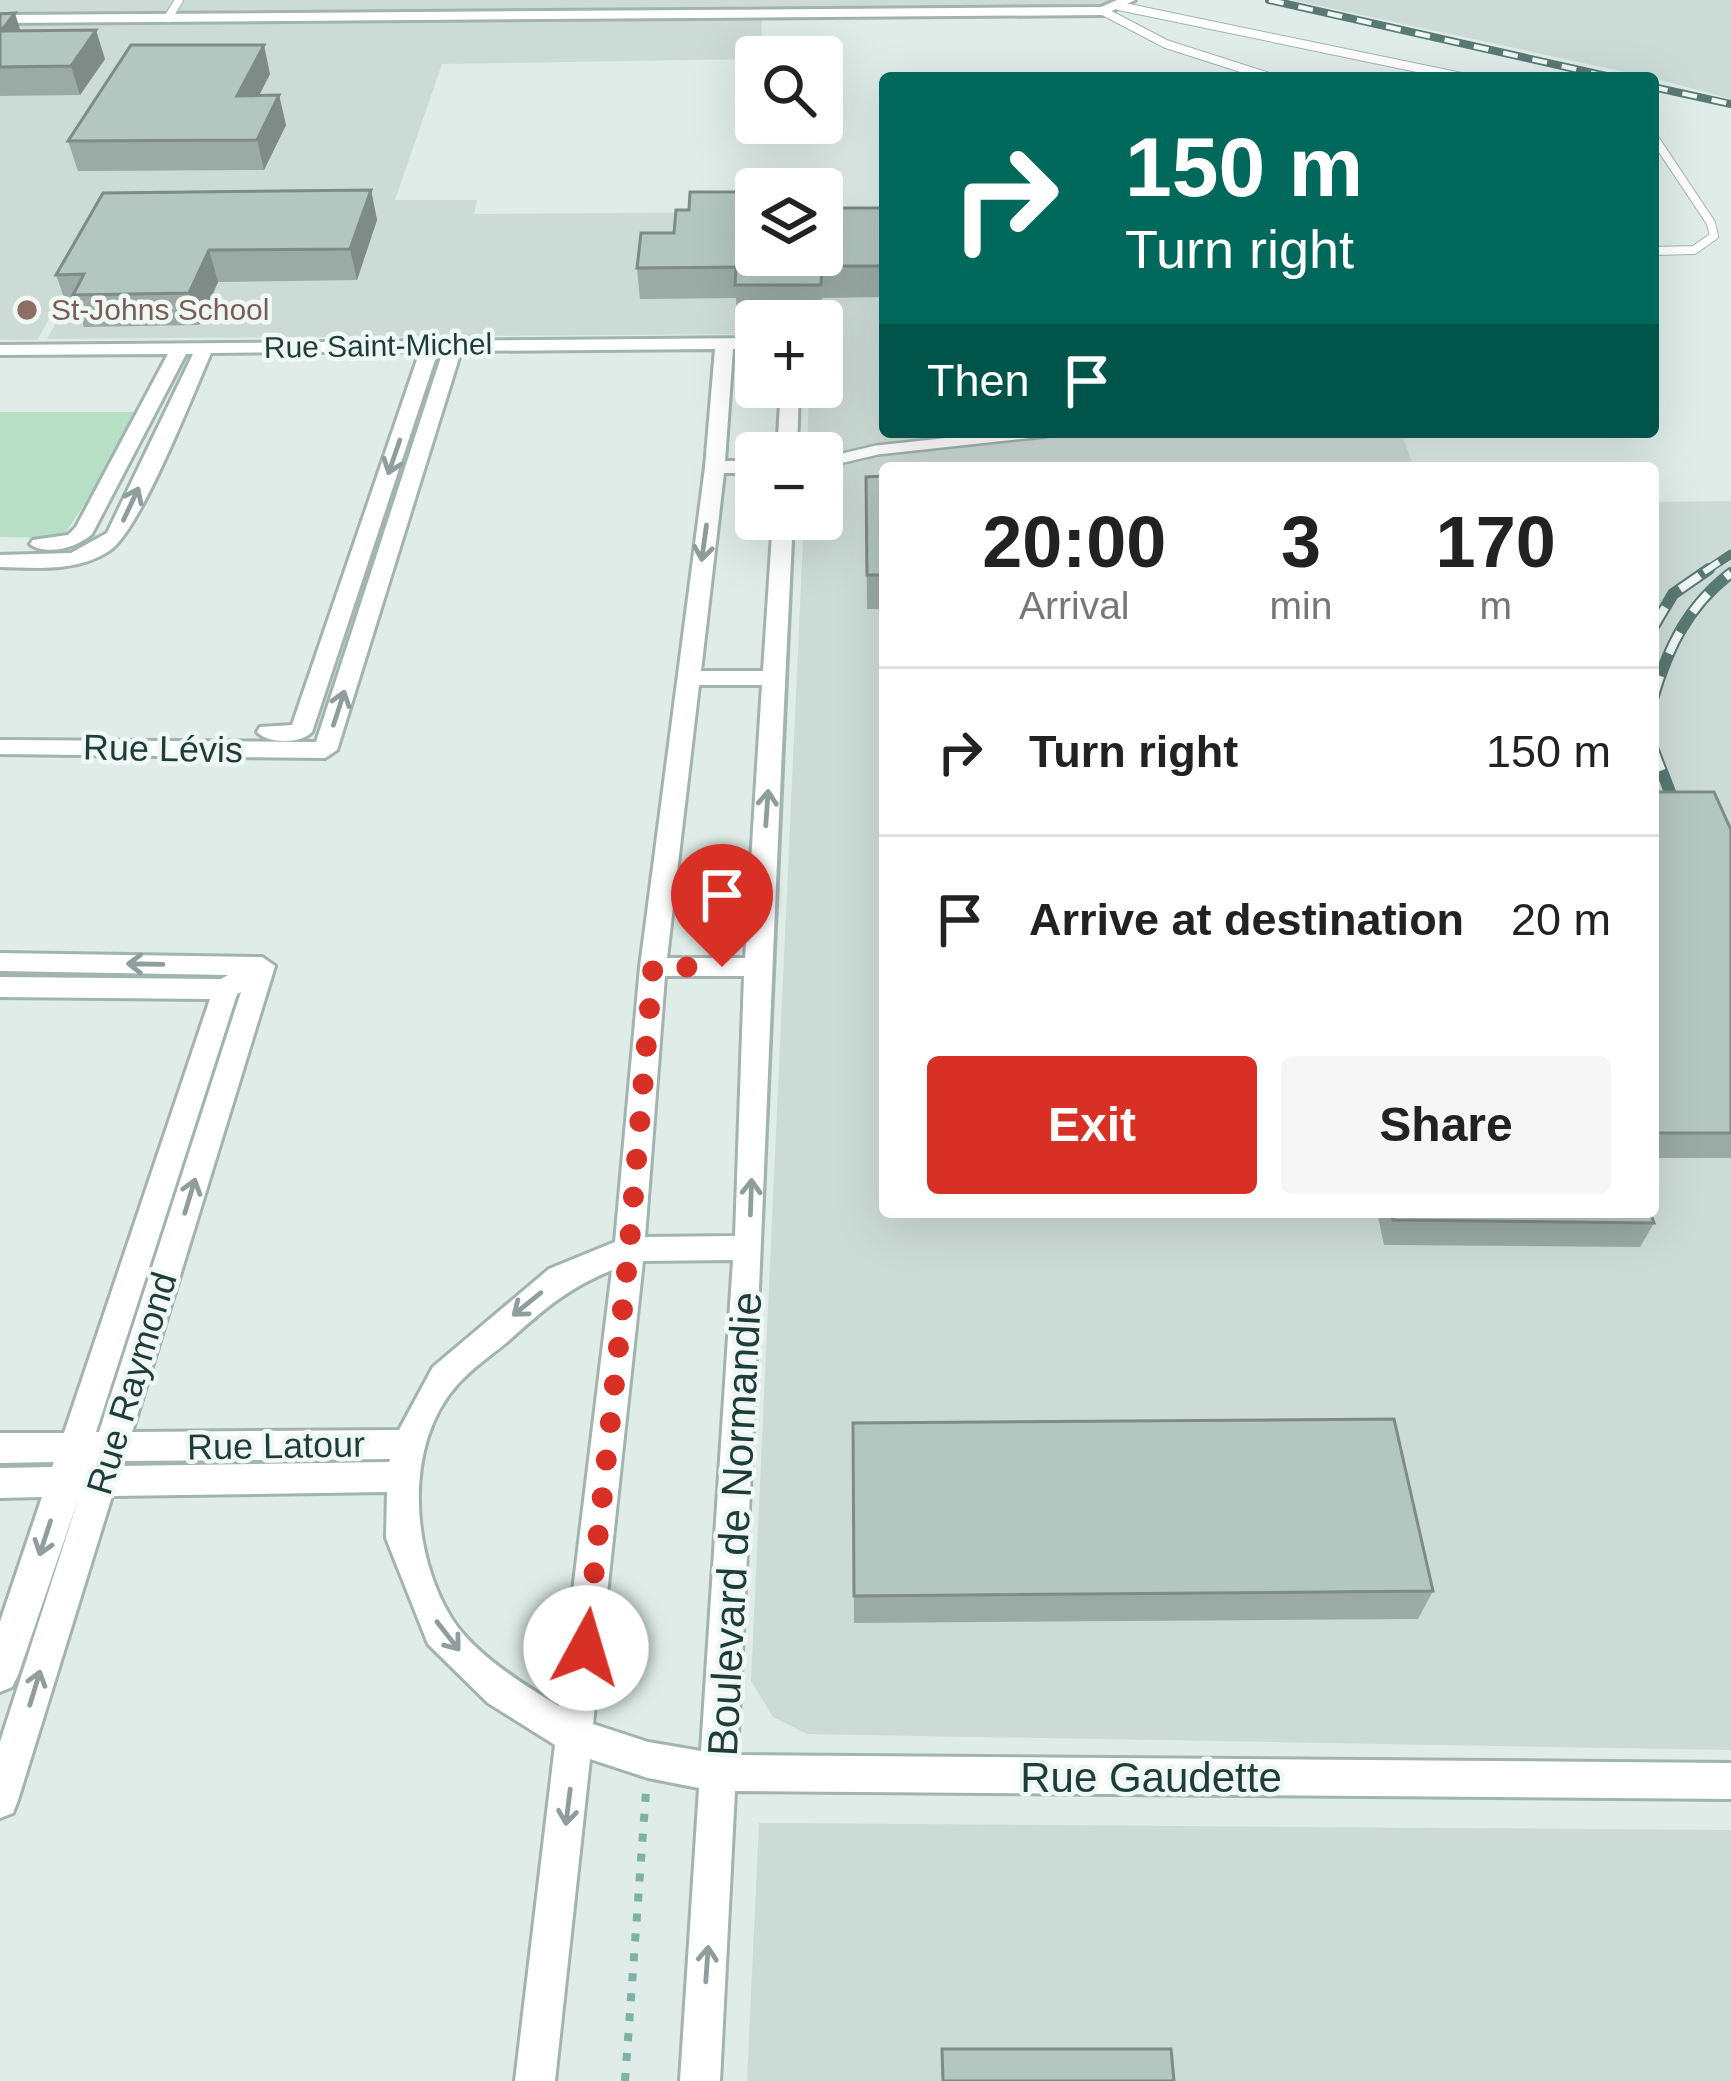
<!DOCTYPE html>
<html lang="en">
<head>
<meta charset="utf-8">
<style>
  :root { --surface:#fff; --page:#f6f6f6; --text:#222; --muted:#767676; --line:#e0e0e0; --accent:#d93025 }
  body { margin:0; font-family:Helvetica,sans-serif; background:var(--page); color:var(--text); height:100vh; display:flex; flex-direction:column; font-size:45px; white-space:nowrap }
  * { box-sizing:border-box; margin:0 }
  p { font-size:39px; color:var(--muted) }
  .icon { flex:none; width:66px; height:66px; fill:none; stroke:currentColor; stroke-width:2; stroke-linecap:round; stroke-linejoin:round }
  .map { position:relative; flex:1; overflow:hidden }
  .details { position:absolute; left:879px; top:462px; width:780px; height:756px; display:flex; flex-direction:column; background:var(--surface); border-radius:12px; box-shadow:0 12px 48px #0002 }
  .details>* { flex:none }
  .hud { position:absolute; left:879px; top:72px; width:780px; height:366px; border-radius:12px; box-shadow:0 12px 48px #0002; background:#00695c; color:#fff; overflow:hidden }
  .tools { position:absolute; left:735px; top:36px; display:grid; gap:24px }
  .tools a { display:grid; place-items:center; width:108px; height:108px; border-radius:12px; background:var(--surface); box-shadow:0 12px 48px #0002; font-size:60px }
  .pin { position:absolute; display:grid; place-items:center; width:102px; height:102px; color:#fff; margin:-123px -51px; border-radius:50% 50% 50% 0; rotate:-45deg; box-shadow:0 0 12px #0007 }
  .pin .icon { rotate:45deg }
  .me { position:absolute; width:132px; margin:-66px; rotate:6deg; stroke-linejoin:round; filter:drop-shadow(0 0 9px #0008) }
  .turn { display:flex; align-items:center; gap:42px; height:252px; padding:0 48px; font-size:54px }
  .turn .icon { width:156px; height:156px; stroke-width:2.5 }
  .turn b { display:block; font-size:84px; line-height:102px }
  .then { display:flex; align-items:center; height:114px; padding:0 48px; background:#0003; gap:24px; font-size:45px }
  .eta { display:flex; justify-content:space-evenly; align-items:center; height:204px; text-align:center }
  .eta b { font-size:72px; font-weight:800; line-height:84px }
  .cta { display:flex; gap:24px; margin-top:auto; padding:24px 48px }
  .cta a { flex:1; height:138px; border-radius:12px; background:var(--accent); color:#fff; font-size:48px; font-weight:800; line-height:138px; text-align:center }
  .cta a+a { background:var(--page); color:var(--text) }
  ul { padding:0; list-style:none }
  li { display:flex; align-items:center; gap:36px; height:168px; padding:0 48px; border-top:3px solid var(--line) }
  li div { flex:1 }
  li b { display:block; font-size:45px }
  li em { font-style:normal }
  .map>svg:first-child { display:block }
  .built { fill:#cddbd6 }
  .green { fill:#b6dfc5 }
  .lines { fill:none; stroke-linecap:round; stroke-linejoin:round }
  .service-far1-casing { stroke:#a2b4af; stroke-width:10 }
  .service-casing { stroke:#a2b4af; stroke-width:14 }
  .minor-casing { stroke:#a2b4af; stroke-width:6 }
  .path { stroke:#7db2a6; stroke-width:8; stroke-dasharray:8 12; stroke-linecap:butt }
  .service-far1 { stroke:#fff; stroke-width:8 }
  .service { stroke:#fff; stroke-width:9 }
  .minor { fill:#fff; fill-rule:evenodd }
  .rail-far2-casing { stroke:#597973; stroke-width:8 }
  .rail-far1-casing { stroke:#597973; stroke-width:9 }
  .rail-casing { stroke:#597973; stroke-width:12 }
  .rail-far2 { stroke:#f0f8f5; stroke-width:4.5; stroke-dasharray:15; stroke-linecap:butt }
  .rail-far1 { stroke:#f0f8f5; stroke-width:6; stroke-dasharray:18; stroke-linecap:butt }
  .rail { stroke:#f0f8f5; stroke-width:8; stroke-dasharray:24; stroke-linecap:butt }
  .wall { fill:#9baaa5 }
  .shaded-wall { fill:#7e8b86 }
  .building { fill:#b4c6c0; stroke:#7e8b86; stroke-width:3 }
  .oneway { stroke:#8f9e9c }
  .route { stroke:#d93025; stroke-width:21; stroke-dasharray:0 37.8 }
  .education-dot { fill:#8d6e63; stroke:#f0f8f5; stroke-width:4.5 }
  .labels { text-anchor:middle; stroke-width:9; stroke-linejoin:round; paint-order:stroke }
  .far-education-label { font-size:30px; fill:#785e54; stroke:#f0f8f5; text-anchor:start }
  .far-street-label { font-size:30px; fill:#1f3d38; stroke:#f0f8f5 }
  .street-label { font-size:36px; fill:#1f3d38; stroke:#f0f8f5 }
  .near-street-label { font-size:42px; fill:#1f3d38; stroke:#f0f8f5 }
</style>
</head>
<body>
<div class="map">
<svg width="1731" height="2081" viewBox="0 0 1731 2081">
  <rect width="100%" height="100%" fill="#dfece7"/>
  <path class="built" d="M0 0H1110L1100 6 762 9 761 57 756 59 442 64 395 200H477L474 214 756 212V255H822L885 211V432H1401L1414 468H885V1212H1653V502L1731 501V1750L807 1734 773 1717 751 1681 804 519H822V453H807L809 387H822V321H756V334L47 339 110 225 105 224 37 340H0Z
    M1292 0H1731V99L1653 78Z
    M759 1823 1731 1830V2081H747Z"/>
  <path class="green" d="M0 412H146L62 538 0 537Z"/>
  <g class="lines">
    <defs>
      <path id="service-far1" d="M1119 6 1466 78
        M1103 11 1166 44 1272 78
        M168 18 179 0
        M1653 136 1711 223 1714 236 1694 250 1653 251"/>
      <path id="service" d="M822 463 877 450 1044 432"/>
      <path id="minor" d="M1117 0H1135L1103 15 0 23V15L1101 7Z
        M756 338V348L733 349 725 461H756V473H724L701 671H763L773 519H793C772 930 759 1343 737 1755L1731 1763V1799L735 1791 720 2081H680L699 1788 648 1778 590 1759 555 2081H515L555 1745 488 1703 428 1644 386 1538 387 1492 112 1496 18 1800 13 1813 0 1818V1742L79 1497 18 1675 12 1687 0 1692V1622L42 1497 0 1498V1468L52 1467 54 1462 0 1463V1433H64L210 999 0 997V977L221 979 228 975 0 971V953L262 957 275 966 132 1432 399 1430 433 1367 549 1269 615 1242 640 967 705 467 715 349 461 351 337 750 325 758 0 754V740L316 742 443 351H438L312 732C301 744 268 744 257 732L260 727 292 725 420 351 211 353C193 394 140 531 109 551 77 572 37 568 0 567V555L71 553 107 533 193 354H186L92 534C77 548 46 556 30 544L33 540 68 535 76 527 168 354 0 355V345ZM699 685H762L745 958H667ZM665 976H744L735 1236 645 1237ZM241 992 99 1432H96L237 994ZM733 1260 701 1751 648 1742 593 1724 643 1261ZM612 1270 559 1706C525 1686 474 1654 452 1619 411 1554 403 1445 457 1385 471 1369 490 1356 506 1343 543 1310 566 1289 612 1270ZM390 1459 389 1462 121 1466 123 1461Z
        M781 387H799L797 453H777Z"/>
    </defs>
    <use href="#service-far1" class="service-far1-casing"/>
    <use href="#service" class="service-casing"/>
    <use href="#minor" class="minor-casing"/>
    <path class="path" d="M625 2081 646 1791"/>
    <use href="#service-far1" class="service-far1"/>
    <use href="#service" class="service"/>
    <use href="#minor" class="minor"/>
    <defs>
      <path id="rail-far2" d="M1269 0 1615 78
        M1653 87 1731 104"/>
      <path id="rail-far1" d="M1704 572 1731 554"/>
      <path id="rail" d="M1653 628 1673 594 1709 569
        M1653 699C1668 647 1688 606 1731 573
        M1653 748 1680 818"/>
    </defs>
    <use href="#rail-far2" class="rail-far2-casing"/>
    <use href="#rail-far1" class="rail-far1-casing"/>
    <use href="#rail" class="rail-casing"/>
    <use href="#rail-far2" class="rail-far2"/>
    <use href="#rail-far1" class="rail-far1"/>
    <use href="#rail" class="rail"/>
  </g>
  <path class="wall" d="M0 14 20 31 105 59 80 95 0 96Z
    M270 74 259 95H279L286 125 264 170 78 171 68 141Z
    M371 190 377 220 357 280 218 282 199 325 84 327 77 306H67L56 275Z
    M885 208V297L822 298V316L737 317 736 298 640 299 637 268 756 255Z
    M885 476V609H867L866 477Z
    M1653 792 1731 830V1158H1653Z
    M1377 1212H1650L1654 1223 1640 1247 1384 1245Z
    M853 1423 1433 1591 1418 1619 854 1623Z"/>
  <path class="shaded-wall" d="M15 13 24 42 1 31Z
    M96 30 105 59 80 95 71 66Z
    M264 45 270 74 244 125 237 96Z
    M279 95 286 125 264 170 257 140Z
    M371 190 377 220 357 280 350 249Z
    M209 250 218 282 199 325 189 293Z"/>
  <path class="building" d="M15 13 1 31 96 30 71 66 0 67V14Z
    M131 45H264L237 96 279 95 257 140 68 141Z
    M810 183V189H758L759 184Z
    M371 190 350 249 209 250 189 293 73 295 84 274 56 275 103 193Z
    M690 192H756V255H822V208H885V266H822L821 285H735L736 267 637 268 641 233H674L676 210H689Z
    M885 476V575H867L866 477Z
    M1653 792H1714L1731 830V1133H1653Z
    M1391 1212H1650L1654 1223 1393 1220Z
    M1394 1419 1433 1591 854 1596 853 1423Z
    M942 2049H1171L1174 2081H943Z"/>
  <defs><path id="oneway-shaft" d="M-6 0H5M1.5-3L5.5 0L1.5 3" fill="none" stroke-width="1.6" stroke-linecap="round" stroke-linejoin="round" transform="scale(3)"/></defs>
  <g class="oneway">
    <use href="#oneway-shaft" transform="translate(394 457) rotate(109)"/>
    <use href="#oneway-shaft" transform="translate(131 504) rotate(-65)"/>
    <use href="#oneway-shaft" transform="translate(704 543) rotate(98)"/>
    <use href="#oneway-shaft" transform="translate(339 708) rotate(-72)"/>
    <use href="#oneway-shaft" transform="translate(767 808) rotate(-86)"/>
    <use href="#oneway-shaft" transform="translate(145 964) rotate(-179)"/>
    <use href="#oneway-shaft" transform="translate(190 1196) rotate(-73)"/>
    <use href="#oneway-shaft" transform="translate(751 1197) rotate(-88)"/>
    <use href="#oneway-shaft" transform="translate(527 1304) rotate(141)"/>
    <use href="#oneway-shaft" transform="translate(45 1538) rotate(108)"/>
    <use href="#oneway-shaft" transform="translate(448 1636) rotate(52)"/>
    <use href="#oneway-shaft" transform="translate(35 1688) rotate(-73)"/>
    <use href="#oneway-shaft" transform="translate(568 1807) rotate(97)"/>
    <use href="#oneway-shaft" transform="translate(707 1964) rotate(-86)"/>
  </g>
  <g class="lines">
    <path class="route" d="M586 1648 629 1249 653 967H722"/>
  </g>
  <circle class="education-dot" cx="27" cy="310" r="12"/>
  <g class="labels">
    <g class="far-education-label">
      <text x="51" y="320">St-Johns School</text>
    </g>
    <g class="far-street-label">
      <text transform="translate(378 346) rotate(-1)" y="10">Rue Saint-Michel</text>
    </g>
    <g class="street-label">
      <text transform="translate(163 748) rotate(1)" y="13">Rue Lévis</text>
      <text transform="translate(131 1383) rotate(-73)" y="13">Rue Raymond</text>
      <text transform="translate(276 1445) rotate(-1)" y="13">Rue Latour</text>
    </g>
    <g class="near-street-label">
      <text transform="translate(734 1524) rotate(-87)" y="15">Boulevard de Normandie</text>
      <text x="1151" y="1792">Rue Gaudette</text>
    </g>
  </g>
</svg>
<div class="tools">
<a><svg class="icon" aria-label="search" viewBox="0 0 24 24"><circle cx="10" cy="10" r="6"/><path d="M15 15l6 6"/></svg></a>
<a><svg class="icon" aria-label="layers" viewBox="0 0 24 24"><path d="M12 4l9 5-9 5-9-5zM3 14l9 5 9-5"/></svg></a>
<a>+</a>
<a>−</a>
</div>
<div class="pin" style="left:722px;top:967px;background:#d93025"><svg class="icon" aria-label="arrive" viewBox="0 0 24 24"><path d="M6 21V4h12l-3 4 3 4H6"/></svg></div>
<svg class="me" style="left:586px;top:1648px" viewBox="-20 -20 40 40"><circle r="19" fill="#fff"/><path d="M0-13L10 11 0 6-10 11z" fill="#d93025"/></svg>
<div class="hud">
<div class="turn"><svg class="icon" aria-label="right" viewBox="0 0 24 24"><path d="M7 20v-9h11M14 6l5 5-5 5"/></svg><div><b>150 m</b>Turn right</div></div>
<div class="then">Then<svg class="icon" aria-label="arrive" viewBox="0 0 24 24"><path d="M6 21V4h12l-3 4 3 4H6"/></svg></div>
</div>
<section class="details">
<div class="eta">
<div><b>20:00</b><p>Arrival</p></div>
<div><b>3</b><p>min</p></div>
<div><b>170</b><p>m</p></div>
</div>
<ul>
<li><svg class="icon" aria-label="right" viewBox="0 0 24 24"><path d="M7 20v-9h11M14 6l5 5-5 5"/></svg><div><b>Turn right</b></div><em>150 m</em></li>
<li><svg class="icon" aria-label="arrive" viewBox="0 0 24 24"><path d="M6 21V4h12l-3 4 3 4H6"/></svg><div><b>Arrive at destination</b></div><em>20 m</em></li>
</ul>
<div class="cta"><a>Exit</a><a>Share</a></div>
</section>
</div>
</body>
</html>
